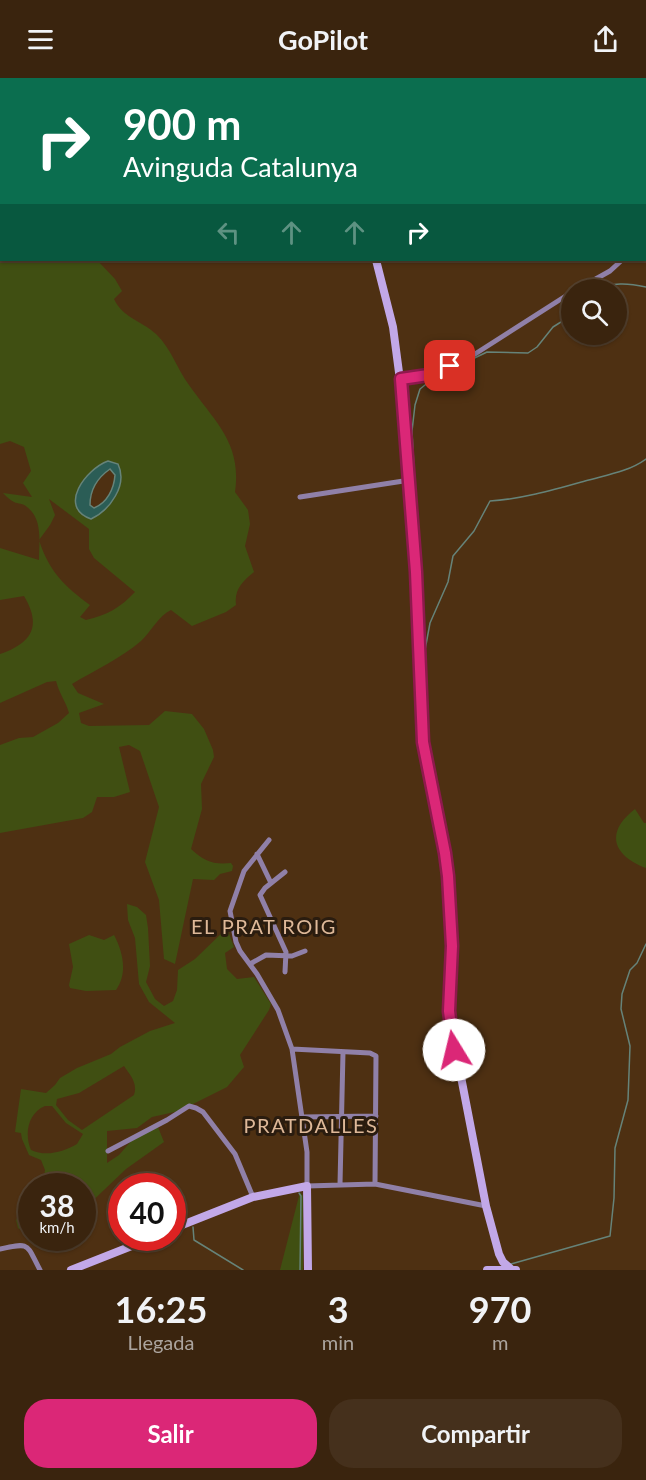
<!DOCTYPE html>
<html lang="es">
<head>
<meta charset="utf-8">
<style>
  :root { --surface:#3a240e; --page:#45301c; --text:#f1f3f6; --muted:#aba49e; --line:#54412e; --accent:#db2777 }
  body { margin:0; font-family:Lato,sans-serif; background:var(--page); color:var(--text); height:100vh; display:flex; flex-direction:column; font-size:22px; white-space:nowrap }
  * { box-sizing:border-box; margin:0 }
  p { font-size:20px; color:var(--muted) }
  .icon { flex:none; width:33px; height:33px; fill:none; stroke:currentColor; stroke-width:2; stroke-linecap:round; stroke-linejoin:round }
  .map { position:relative; height:1192px; overflow:hidden }
  .sheet { display:flex; flex-direction:column; background:var(--surface); flex:1 }
  .sheet>* { flex:none }
  .hud { position:absolute; left:0px; top:0px; width:646px; height:183px; box-shadow:0 2px 4px #0004,0 0 0 2px var(--line); background:#0b6e4f; color:#fff; overflow:hidden }
  .fabs { position:absolute; left:561px; top:201px; display:grid; gap:12px }
  .fabs a { display:grid; place-items:center; width:66px; height:66px; border-radius:50%; background:var(--surface); box-shadow:0 2px 4px #0004,0 0 0 2px var(--line); font-size:30px }
  .speed { position:absolute; left:18px; top:1095px; display:flex; gap:12px; font-size:30px; font-weight:700; text-align:center }
  .speed>* { display:grid; place-content:center; width:78px; height:78px; border-radius:50%; background:var(--surface); box-shadow:0 2px 4px #0004,0 0 0 2px var(--line); line-height:1 }
  .speed small { font-size:15px; font-weight:400 }
  .speed .limit { border:9px solid #d22; background:#fff; color:#111 }
  .pin { position:absolute; display:grid; place-items:center; width:51px; height:51px; color:#fff; margin:-26px; border-radius:12px; box-shadow:0 3px 9px #0006 }
  .me { position:absolute; width:66px; margin:-33px; rotate:351deg; stroke-linejoin:round; filter:drop-shadow(0 0 4px #0008) }
  .turn { display:flex; align-items:center; gap:21px; height:126px; padding:0 24px; font-size:27px }
  .turn .icon { width:78px; height:78px; stroke-width:2.5 }
  .turn b { display:block; font-size:42px; line-height:51px }
  .lanes { display:flex; align-items:center; height:57px; padding:0 24px; background:#0003; justify-content:center; gap:30px; direction:ltr }
  .lanes .off { opacity:.35 }
  .eta { display:flex; justify-content:space-evenly; align-items:center; height:102px; text-align:center }
  .eta b { font-size:36px; font-weight:700; line-height:42px }
  .primary-button { display:flex; gap:12px; margin-top:auto; padding:12px 24px }
  .primary-button a { flex:1; height:69px; border-radius:24px; background:var(--accent); color:#fff; font-size:24px; font-weight:700; line-height:69px; text-align:center }
  .primary-button a+a { background:var(--page); color:var(--text) }
  header { display:flex; justify-content:space-between; align-items:center; height:78px; padding:0 24px; background:var(--surface); font-size:27px; font-weight:700 }
  .map>svg:first-child { display:block }
  .green { fill:#404f12; fill-rule:evenodd }
  .water { fill:#2b5d56; stroke:#668379; stroke-width:1.5; fill-rule:evenodd }
  .lines { fill:none; stroke-linecap:round; stroke-linejoin:round }
  .stream { stroke:#668379; stroke-width:1.5 }
  .street { stroke:#9080a8; stroke-width:5 }
  .secondary { stroke:#c2a8e8; stroke-width:8 }
  .route-casing { stroke:#8e194d; stroke-width:15 }
  .route { stroke:#db2777; stroke-width:10 }
  .labels { text-anchor:middle; stroke-width:6; stroke-linejoin:round; paint-order:stroke }
  .neighbourhood-label { font-size:20px; letter-spacing:1.5px; fill:#deb898; stroke:#2a1c0f }
</style>
</head>
<body>
<header><svg class="icon" aria-label="menu" viewBox="0 0 24 24"><path d="M4 6h16M4 12h16M4 18h16"/></svg>GoPilot<svg class="icon" aria-label="share" viewBox="0 0 24 24"><path d="M12 15V3M7 8l5-5 5 5M5 13v7h14v-7"/></svg></header>
<div class="map">
<svg width="646" height="1192" viewBox="0 0 646 1192">
  <rect width="100%" height="100%" fill="#4e3012"/>
  <path class="green" d="M0 136 2 182H97L115 201 122 213 114 221C123 240 142 243 156 256 171 270 177 291 189 307 215 344 242 365 235 414L248 432 250 446 245 468 254 494C243 503 234 511 236 527L226 534 192 548 171 532C159 537 151 554 141 563 120 581 95 592 72 606L78 615 104 626 79 635 81 645 89 648 149 647 165 633 192 636 204 651 213 672 214 679 201 706 202 731 191 771C204 783 213 787 231 785L233 788 232 793 220 796 214 802 193 801 175 886 164 881 159 822 145 784 159 729 140 673 129 667 119 669 130 714 114 719H97L92 734 83 740 0 755V667L19 660 33 659 58 645 69 635C66 624 59 615 56 603L47 604 0 625V576C32 565 42 548 24 518L0 522V470L39 482C39 464 43 441 27 429 23 425 18 426 14 424 10 422 6 418 3 415L32 419 23 405 31 393 24 369 10 363 0 366ZM110 391 115 397C114 411 107 424 94 430L90 427C90 411 97 399 110 391ZM49 421 89 451V471L94 480 135 514C120 530 107 537 86 542L80 539 90 527C64 508 49 493 39 462L50 447 55 437Z
    M635 731 644 745H646V790C612 777 605 754 635 731Z
    M127 826 137 829 146 837 148 850 150 888 146 904 155 921 164 928 173 923 177 912 178 892 195 881 227 850 234 869 225 875 227 891 237 901 254 899 271 926 269 932 240 977 244 989 227 1009 179 1033 152 1039 137 1050 107 1053V1085L119 1077 132 1062 158 1049 164 1064 126 1091 83 1132 82 1108H42L45 1092 41 1082 29 1077 22 1061 21 1055 15 1054 21 1011 46 1015 55 1007 60 1000 77 990 111 976 120 969 150 953 175 945 149 924 139 906 135 860 128 842ZM124 988C130 997 138 1005 134 1017L82 1052 68 1042 56 1027 57 1021 79 1015ZM45 1028H52L66 1045 83 1056 77 1066C63 1074 46 1079 31 1072 24 1056 28 1035 45 1028Z
    M89 857 104 862 114 857C123 874 128 895 116 912L86 913 70 910 69 907 73 889 69 866Z
    M300 1114 303 1118V1192H280Z
    M31 1124 32 1160H45L37 1163 18 1150 16 1142 24 1128Z"/>
  <path class="water" d="M108 383 118 386C128 407 110 432 91 441 57 429 86 391 108 383ZM110 391 115 397C114 411 107 425 94 430L90 427C90 411 97 400 110 391Z"/>
  <g class="lines">
    <path class="stream" d="M645 121H646
      M596 212C612 204 628 205 646 209
      M419 483 412 353 415 327 420 311 435 299 487 274 528 275 537 269 553 249 572 237
      M422 550 425 569
      M424 602 425 572 430 545 448 504 453 478 474 453 490 423C522 421 553 412 585 403 606 397 628 394 646 381
      M425 631 429 677
      M432 691 450 784 454 843
      M453 915 455 872
      M299 1115 301 1118 300 1192
      M193 1149 194 1162 243 1192
      M511 1186 610 1158 614 1120 615 1070 628 1022 630 968 621 931 622 916 630 892 637 885 646 866"/>
    <path class="street" d="M645 130H646
      M576 212 610 193 622 182
      M401 301 436 294 475 276 572 214
      M300 419 410 402
      M269 762 244 793 230 833 236 864 240 873 257 896 278 932 292 971 307 1074V1108L375 1106 486 1128
      M257 776 271 805
      M250 886 266 877 292 878 305 873
      M285 894 286 874 260 817 265 810 285 794
      M292 971 370 975 376 978 375 1106
      M302 1039 376 1038
      M108 1073 167 1042 189 1028 196 1030 203 1034 235 1076 253 1119
      M340 1106 343 974
      M0 1171C31 1164 26 1166 40 1192"/>
    <path class="secondary" d="M419 2 421 0
      M376 182 393 249 405 340 416 494 423 664 448 798 452 868 449 914 450 942 486 1128 499 1176 503 1184 511 1191
      M172 1151 253 1119 307 1108 308 1192
      M71 1192 152 1160
      M487 1192H516"/>
  </g>
  <g class="lines">
    <defs>
      <path id="route" d="M450 288 428 297 401 301 416 494 423 664 445 775 448 798 452 868 449 933 454 972"/>
    </defs>
    <use href="#route" class="route-casing"/>
    <use href="#route" class="route"/>
  </g>
  <g class="labels">
    <g class="neighbourhood-label">
      <text x="264" y="856">EL PRAT ROIG</text>
      <text x="311" y="1055">PRATDALLES</text>
    </g>
  </g>
</svg>
<div class="fabs">
<a><svg class="icon" aria-label="search" viewBox="0 0 24 24"><circle cx="10" cy="10" r="6"/><path d="M15 15l6 6"/></svg></a>
</div>
<div class="speed"><div>38<small>km/h</small></div><div class="limit">40</div></div>
<div class="pin" style="left:450px;top:288px;background:#d93025"><svg class="icon" aria-label="arrive" viewBox="0 0 24 24"><path d="M6 21V4h12l-3 4 3 4H6"/></svg></div>
<svg class="me" style="left:454px;top:972px" viewBox="-20 -20 40 40"><circle r="19" fill="#fff"/><path d="M0-13L10 11 0 6-10 11z" fill="#db2777"/></svg>
<div class="hud">
<div class="turn"><svg class="icon" aria-label="right" viewBox="0 0 24 24"><path d="M7 20v-9h11M14 6l5 5-5 5"/></svg><div><b>900 m</b>Avinguda Catalunya</div></div>
<div class="lanes"><svg class="icon off" aria-label="left" viewBox="0 0 24 24"><path d="M17 20v-9H6M10 6l-5 5 5 5"/></svg><svg class="icon off" aria-label="ahead" viewBox="0 0 24 24"><path d="M12 20V5M6 11l6-6 6 6"/></svg><svg class="icon off" aria-label="ahead" viewBox="0 0 24 24"><path d="M12 20V5M6 11l6-6 6 6"/></svg><svg class="icon" aria-label="right" viewBox="0 0 24 24"><path d="M7 20v-9h11M14 6l5 5-5 5"/></svg></div>
</div>
</div>
<section class="sheet">
<div class="eta">
<div><b>16:25</b><p>Llegada</p></div>
<div><b>3</b><p>min</p></div>
<div><b>970</b><p>m</p></div>
</div>
<div class="primary-button"><a>Salir</a><a>Compartir</a></div>
</section>
</body>
</html>
